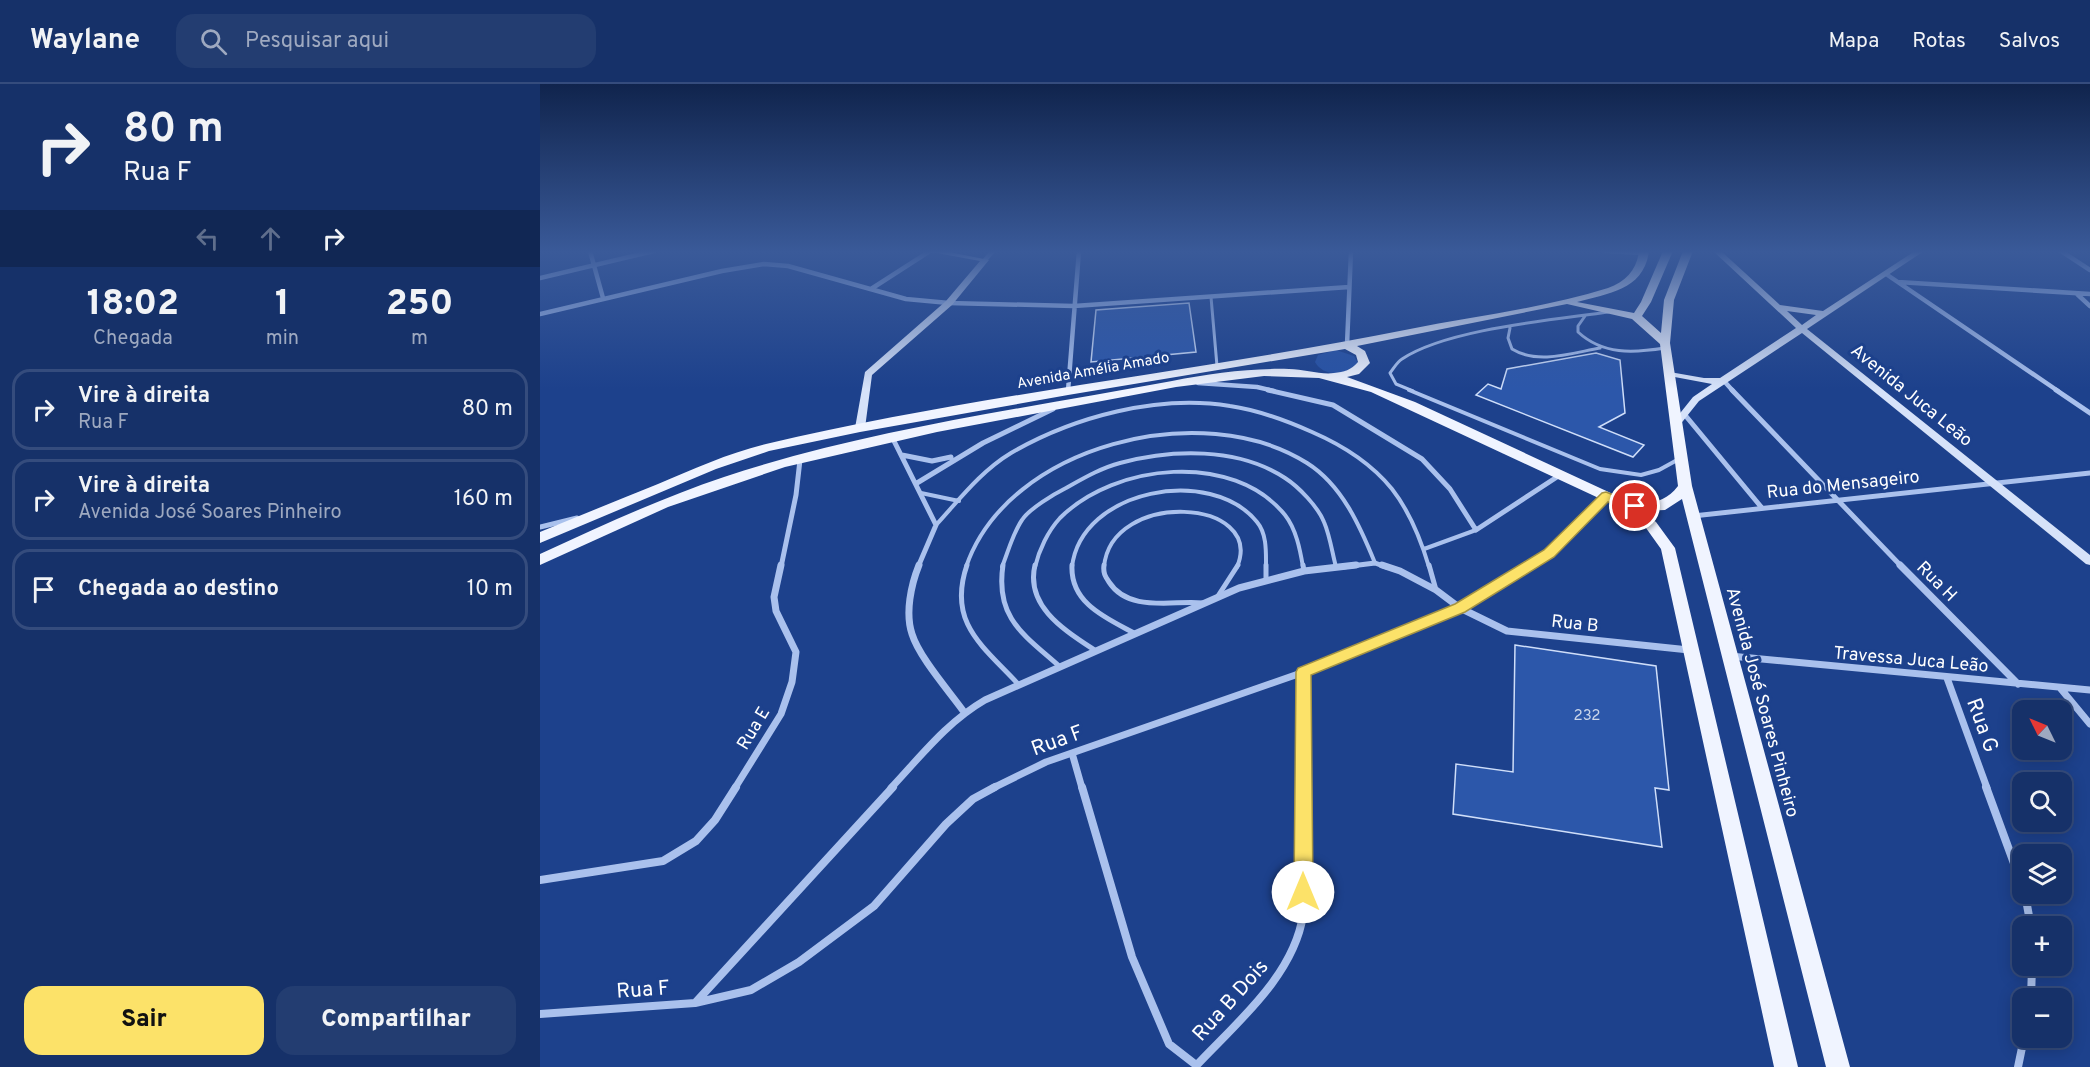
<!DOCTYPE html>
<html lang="pt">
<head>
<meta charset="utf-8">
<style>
  :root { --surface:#163169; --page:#233d71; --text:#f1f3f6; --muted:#9ea9c0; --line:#354c7d; --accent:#fce269 }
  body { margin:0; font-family:Overpass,sans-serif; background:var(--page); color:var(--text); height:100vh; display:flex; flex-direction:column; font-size:22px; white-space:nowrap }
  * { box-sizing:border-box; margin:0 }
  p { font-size:20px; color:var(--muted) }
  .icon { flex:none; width:33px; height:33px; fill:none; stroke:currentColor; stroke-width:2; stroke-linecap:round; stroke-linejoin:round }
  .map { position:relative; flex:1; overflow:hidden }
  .details { display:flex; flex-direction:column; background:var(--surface); width:540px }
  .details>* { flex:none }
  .banner { background:#163169; color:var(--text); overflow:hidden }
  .needle { width:39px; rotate:313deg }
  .controls { position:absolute; left:1472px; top:616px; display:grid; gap:12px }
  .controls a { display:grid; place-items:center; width:60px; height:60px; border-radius:12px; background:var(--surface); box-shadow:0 3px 15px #0003,0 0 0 2px var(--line); font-size:30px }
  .pin { position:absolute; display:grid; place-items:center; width:51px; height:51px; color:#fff; margin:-26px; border:3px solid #fff; border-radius:50%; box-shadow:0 2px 6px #0007 }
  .me { position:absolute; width:66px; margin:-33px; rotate:0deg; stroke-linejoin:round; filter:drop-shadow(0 0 4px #0008) }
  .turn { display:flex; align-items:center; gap:21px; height:126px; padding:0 24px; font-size:27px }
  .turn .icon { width:78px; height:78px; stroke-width:2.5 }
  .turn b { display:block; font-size:42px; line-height:51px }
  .lanes { display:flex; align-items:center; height:57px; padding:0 24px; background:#0003; justify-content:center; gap:30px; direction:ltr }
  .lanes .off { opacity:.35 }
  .eta { display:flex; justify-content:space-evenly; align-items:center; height:102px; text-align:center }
  .eta b { font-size:36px; font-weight:800; line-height:42px }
  .action { display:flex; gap:12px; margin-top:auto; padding:12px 24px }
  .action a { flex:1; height:69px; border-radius:18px; background:var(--accent); color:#111; font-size:24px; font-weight:800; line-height:69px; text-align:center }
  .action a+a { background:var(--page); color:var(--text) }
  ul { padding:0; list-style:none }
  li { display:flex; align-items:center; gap:18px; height:81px; margin:0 12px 9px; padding:0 12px; border:3px solid var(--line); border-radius:18px }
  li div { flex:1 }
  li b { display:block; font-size:22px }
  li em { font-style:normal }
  header { display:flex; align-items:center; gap:36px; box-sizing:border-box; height:84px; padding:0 30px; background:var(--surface); border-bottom:2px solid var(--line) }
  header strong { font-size:28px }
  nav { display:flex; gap:33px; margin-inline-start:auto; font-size:21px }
  .search { width:420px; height:54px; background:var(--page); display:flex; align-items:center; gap:15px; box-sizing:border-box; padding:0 21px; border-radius:18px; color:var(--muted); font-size:22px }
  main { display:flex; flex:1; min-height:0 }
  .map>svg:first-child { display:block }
  .green { fill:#2752a5 }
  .building { fill:#2c57aa; stroke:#cfdef9; stroke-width:1.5 }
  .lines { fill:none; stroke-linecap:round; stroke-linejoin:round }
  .lane-far2 { stroke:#aac1ed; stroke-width:3 }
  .lane-far1 { stroke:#aac1ed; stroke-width:4 }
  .lane { stroke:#aac1ed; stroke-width:5 }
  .street-far3 { stroke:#aac1ed; stroke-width:4.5 }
  .street-far2 { stroke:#aac1ed; stroke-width:5 }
  .street-far1 { stroke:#aac1ed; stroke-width:7 }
  .street { stroke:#aac1ed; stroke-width:8 }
  .secondary { fill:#d6e2f9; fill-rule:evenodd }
  .primary { fill:#f0f4ff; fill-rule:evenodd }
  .route { fill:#fce269; stroke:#a49344; stroke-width:1.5 }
  .labels { text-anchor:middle; stroke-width:6; stroke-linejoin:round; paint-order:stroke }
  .far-street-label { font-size:15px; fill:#fff; stroke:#1d418c }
  .number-label { font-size:15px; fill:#cad5ea }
  .street-label { font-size:18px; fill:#fff; stroke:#1d418c }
  .near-street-label { font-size:21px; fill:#fff; stroke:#1d418c }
</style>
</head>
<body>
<header>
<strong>Waylane</strong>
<div class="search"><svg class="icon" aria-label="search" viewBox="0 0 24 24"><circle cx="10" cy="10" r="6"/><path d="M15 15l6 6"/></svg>Pesquisar aqui</div>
<nav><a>Mapa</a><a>Rotas</a><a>Salvos</a></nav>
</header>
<main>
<section class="details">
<div class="banner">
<div class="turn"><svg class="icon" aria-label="right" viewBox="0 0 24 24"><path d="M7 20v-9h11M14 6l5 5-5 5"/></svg><div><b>80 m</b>Rua F</div></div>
<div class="lanes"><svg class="icon off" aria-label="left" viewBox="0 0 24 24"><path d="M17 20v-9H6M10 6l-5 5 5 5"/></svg><svg class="icon off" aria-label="ahead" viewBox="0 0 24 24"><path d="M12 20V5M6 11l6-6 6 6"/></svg><svg class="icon" aria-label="right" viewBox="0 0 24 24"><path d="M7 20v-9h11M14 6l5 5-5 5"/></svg></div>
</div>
<div class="eta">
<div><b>18:02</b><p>Chegada</p></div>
<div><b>1</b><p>min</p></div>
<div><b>250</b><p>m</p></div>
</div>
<ul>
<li><svg class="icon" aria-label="right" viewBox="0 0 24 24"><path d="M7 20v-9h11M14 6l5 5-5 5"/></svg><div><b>Vire à direita</b><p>Rua F</p></div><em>80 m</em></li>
<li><svg class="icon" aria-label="right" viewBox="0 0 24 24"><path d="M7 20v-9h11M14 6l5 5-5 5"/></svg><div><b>Vire à direita</b><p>Avenida José Soares Pinheiro</p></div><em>160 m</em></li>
<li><svg class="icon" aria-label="arrive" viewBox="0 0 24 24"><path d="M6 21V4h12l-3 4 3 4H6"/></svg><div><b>Chegada ao destino</b></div><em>10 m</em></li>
</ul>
<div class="action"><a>Sair</a><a>Compartilhar</a></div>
</section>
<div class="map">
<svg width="1550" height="983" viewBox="0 0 1550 983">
  <rect width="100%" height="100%" fill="#1d418c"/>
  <path class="green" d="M796 266 814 272 818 279C807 291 784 294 775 278L778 271Z"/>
  <path class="building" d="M649 219 656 268 551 278 556 226Z
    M1056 269 1080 276 1085 329 1059 343 1104 361 1093 373 936 311 948 300 961 305 967 285Z
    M975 561 1116 582 1129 706 1115 704 1122 763 913 730 916 680 973 688Z"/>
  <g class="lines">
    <path class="lane-far2" d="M671 213 677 282
      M1045 232 1038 242V248C1063 271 1093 269 1125 264
      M970 244 968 254 972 265C998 281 1032 269 1060 264
      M873 307 856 300 850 289C854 284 857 278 862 275 907 245 1013 236 1068 228"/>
    <path class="lane-far1" d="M869 306 1060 385 1101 391 1119 386 1139 375
      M381 409 419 417
      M396 441C419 416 441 387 471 369 533 333 618 310 690 322 718 326 745 336 772 348 802 361 831 379 852 405 870 428 881 456 889 483
      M884 465 936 446
      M426 483C468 360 663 313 767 379 802 401 820 442 835 479
      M462 483C468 468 473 449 482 436 489 425 514 410 526 404 544 394 561 384 580 379 632 365 698 363 745 394 759 403 778 423 784 438 790 452 792 468 796 483
      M495 483C499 466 508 447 520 434 575 379 693 367 745 431 756 445 760 465 763 483
      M532 483C541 405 671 381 717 438 727 450 726 468 726 483
      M564 483C571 405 726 414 697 483"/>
    <path class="lane" d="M427 481C407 539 443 562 479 601
      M463 481C455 534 484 551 519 582
      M495 481C485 523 526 547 556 567
      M532 481C530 519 566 534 594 549
      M564 481C563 489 565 492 569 498 589 529 633 516 663 519
      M763 481 764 487
      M889 481 896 506
      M726 496V481
      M678 512 698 481"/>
    <path class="street-far3" d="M50 167 63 214
      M1066 167 1104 169
      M1521 167 1550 186
      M445 176 453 167
      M1346 190 1518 307
      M0 194 114 167
      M1358 198 1550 210
      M331 205 390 167
      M1537 210 1550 222
      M0 230 182 187 224 180 248 182 366 215 409 219 534 222 809 203
      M807 261 811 167
      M1184 297 1193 307
      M658 299 717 303 734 307
      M528 307 539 167"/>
    <path class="street-far2" d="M728 306 793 321 882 375 910 405 936 446 1020 391
      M1192 306 1362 483
      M1516 306 1550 329
      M1145 331 1222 424
      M353 355 396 441 378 483
      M362 371 392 377 411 373
      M377 399 443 359 513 325
      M1153 432 1550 389
      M0 443 37 434
      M241 483 256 411 260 376
      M803 483 835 479 846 483
      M988 483 1009 470 1066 412"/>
    <path class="street-far1" d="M379 481C371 501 365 529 372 550 379 573 409 607 424 628
      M842 481 860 487 896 506 920 524 967 547 1149 566
      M1360 481 1478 600
      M1190 572 1550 606
      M1407 594 1447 704
      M1521 605 1550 640
      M532 669 542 704
      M195 704 241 630 252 598 256 568 236 527 234 513 241 481
      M351 704C381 672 407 638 445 616L699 504 764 487 816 481
      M453 704 506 678 764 588 920 524 991 481
      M764 704V588"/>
    <path class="street" d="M542 703 592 873 629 960 656 981
      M1446 703 1482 801
      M0 796 123 777 156 757 175 736 196 703
      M1485 810 1491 843
      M1491 915 1492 882
      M156 918 353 703
      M0 930 155 919 211 906 259 878 334 822 406 740 433 715 455 703
      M655 983C695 940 754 892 763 831L764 703
      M1478 983 1484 954"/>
    <path class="secondary" d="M386 167H404L449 176 412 221 332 291 325 344 320 347 316 346 315 344 325 288 406 217 440 177Z
      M1173 167H1181L1240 221 1283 227 1375 167H1384L1267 245 1550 471V481L1546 480 1262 249 1159 317 1139 342H1133V338L1153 313 1172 300 1124 291V287L1164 294H1180L1256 244ZM1247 227 1276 231 1262 241Z"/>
    <path class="primary" d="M1099 167H1109C1104 206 1069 209 1037 218L1094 229 1101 218 1123 167H1133L1111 218 1102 232 1121 249 1124 216 1143 167H1153L1134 216 1130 259 1152 402 1310 983H1286L1142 415 1125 426 1102 427 1116 438 1135 464 1258 983H1234L1121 465 1106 444 1078 423 831 308 779 294 724 292 636 303 397 348 245 383 128 423 0 481V470C61 442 121 414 184 393 329 345 483 325 632 297 671 289 710 284 749 285 764 285 781 291 794 289 804 288 811 286 818 278L816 271 805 265 528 311 320 348 229 367 176 385 0 459V448C39 432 78 416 118 400 153 385 189 369 226 360 438 310 656 288 870 245 934 232 1005 224 1068 204 1086 198 1097 185 1099 167ZM1027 220 1092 235 1120 260 1138 402C1124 420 1109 420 1088 417L875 318 807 293 819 290 830 279 825 267 817 262Z"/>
  </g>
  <linearGradient id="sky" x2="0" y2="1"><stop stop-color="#10244d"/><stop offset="0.55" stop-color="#3a5a99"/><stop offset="1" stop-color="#3a5a99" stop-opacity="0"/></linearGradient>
  <rect width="1550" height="305" fill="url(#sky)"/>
  <path class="route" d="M1066 408 1086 416 1100 419 1102 422 1095 426 1079 423 1068 418 1014 473 925 528 771 591 773 808 770 815 763 818 757 815 754 808 756 588 758 584 915 520 1004 466 1062 409Z"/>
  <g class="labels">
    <g class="far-street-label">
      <text transform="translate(553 286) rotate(-10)" y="5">Avenida Amélia Amado</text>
    </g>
    <g class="number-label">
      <text x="1047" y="636">232</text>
    </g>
    <g class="street-label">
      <text transform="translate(1372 311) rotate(39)" y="6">Avenida Juca Leão</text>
      <text transform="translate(1303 400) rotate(-6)" y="6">Rua do Mensageiro</text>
      <text transform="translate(1397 497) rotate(45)" y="6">Rua H</text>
      <text transform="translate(1035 539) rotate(6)" y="6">Rua B</text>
      <text transform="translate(1371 575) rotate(5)" y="6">Travessa Juca Leão</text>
      <text transform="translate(1223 618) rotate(75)" y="6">Avenida José Soares Pinheiro</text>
      <text transform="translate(213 644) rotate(-59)" y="6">Rua E</text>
    </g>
    <g class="near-street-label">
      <text transform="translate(1443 641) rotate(70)" y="7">Rua G</text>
      <text transform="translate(517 656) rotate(-20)" y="7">Rua F</text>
      <text transform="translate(103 905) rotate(-4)" y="7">Rua F</text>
      <text transform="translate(690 916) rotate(-48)" y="7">Rua B Dois</text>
    </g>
  </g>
</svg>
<div class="controls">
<a><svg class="needle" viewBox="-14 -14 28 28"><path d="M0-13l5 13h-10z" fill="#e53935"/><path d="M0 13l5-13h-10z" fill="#9ea9c0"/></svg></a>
<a><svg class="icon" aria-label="search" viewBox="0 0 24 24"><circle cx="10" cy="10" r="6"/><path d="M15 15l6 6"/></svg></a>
<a><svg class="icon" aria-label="layers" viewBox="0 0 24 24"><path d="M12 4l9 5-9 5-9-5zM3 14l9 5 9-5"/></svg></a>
<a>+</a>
<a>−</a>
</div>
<div class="pin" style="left:1095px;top:422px;background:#d93025"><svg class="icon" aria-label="arrive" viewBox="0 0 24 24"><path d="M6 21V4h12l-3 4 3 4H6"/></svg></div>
<svg class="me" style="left:763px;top:808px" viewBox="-20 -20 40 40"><circle r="19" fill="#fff"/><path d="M0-13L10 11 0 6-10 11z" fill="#fce269"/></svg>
</div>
</main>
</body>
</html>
